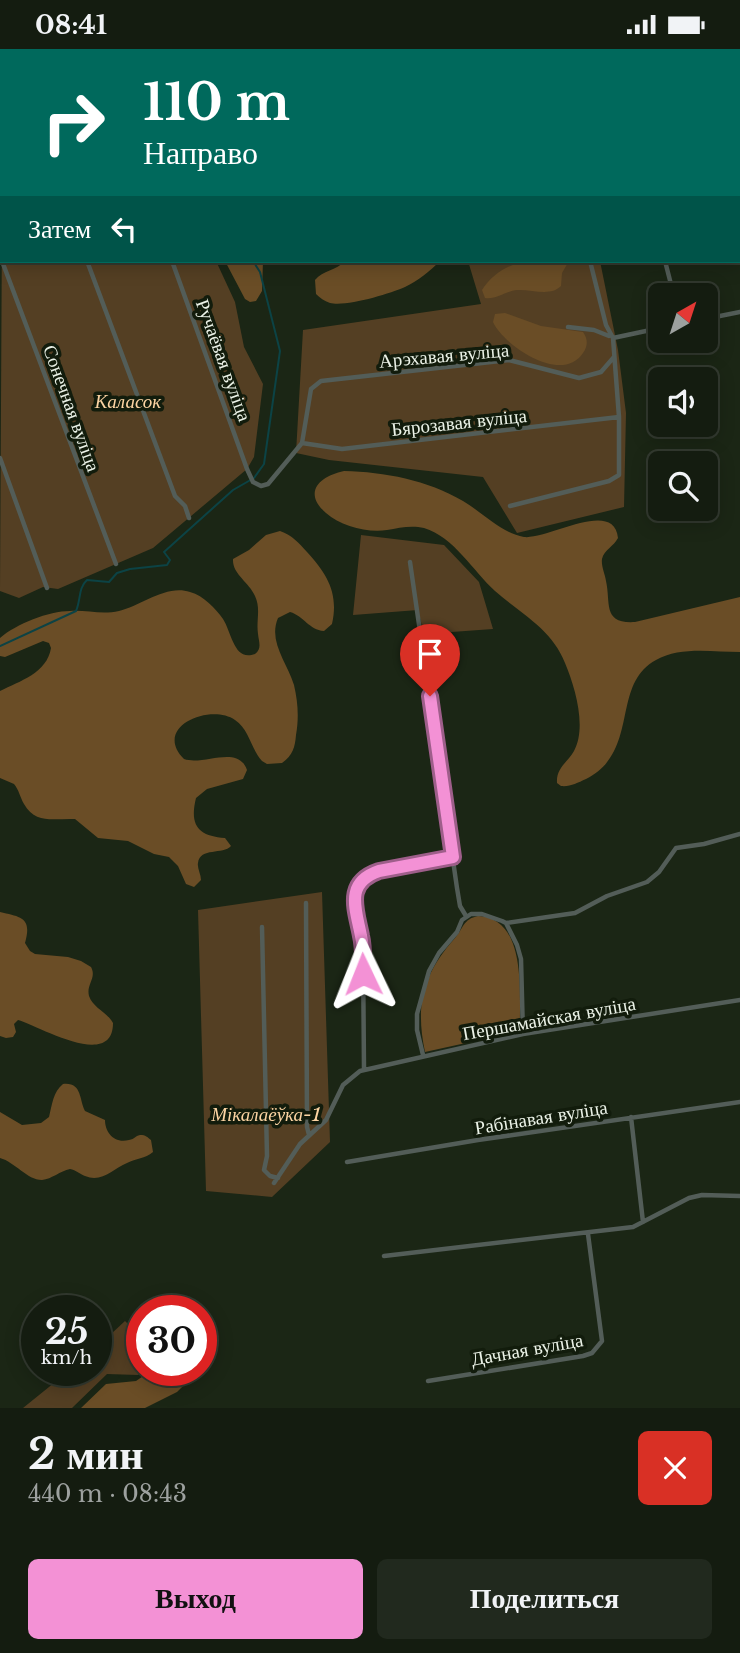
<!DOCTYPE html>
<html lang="ru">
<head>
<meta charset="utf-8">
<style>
  :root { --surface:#141c10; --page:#21291e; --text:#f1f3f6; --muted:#9da19f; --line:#333a30; --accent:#f391d5 }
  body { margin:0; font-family:"Libre Baskerville",serif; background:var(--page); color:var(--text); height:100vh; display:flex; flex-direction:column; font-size:26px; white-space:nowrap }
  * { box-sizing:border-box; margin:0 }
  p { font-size:23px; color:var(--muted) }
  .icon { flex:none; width:38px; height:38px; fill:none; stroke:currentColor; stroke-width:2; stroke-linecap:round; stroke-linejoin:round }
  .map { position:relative; height:1359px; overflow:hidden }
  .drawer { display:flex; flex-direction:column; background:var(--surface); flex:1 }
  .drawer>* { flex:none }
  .guide { position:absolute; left:0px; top:0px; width:740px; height:214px; box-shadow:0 4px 18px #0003,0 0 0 2px var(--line); background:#00695c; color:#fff; overflow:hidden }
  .needle { width:46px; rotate:39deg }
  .fabs { position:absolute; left:648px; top:234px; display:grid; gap:14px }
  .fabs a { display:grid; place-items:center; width:70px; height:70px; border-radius:10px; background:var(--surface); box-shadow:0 4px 18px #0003,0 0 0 2px var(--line); font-size:35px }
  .speed { position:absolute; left:21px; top:1246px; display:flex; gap:14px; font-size:35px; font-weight:700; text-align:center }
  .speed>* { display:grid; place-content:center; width:91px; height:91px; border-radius:50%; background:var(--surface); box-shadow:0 4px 18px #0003,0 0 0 2px var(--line); line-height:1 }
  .speed small { font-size:18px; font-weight:400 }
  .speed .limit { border:10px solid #d22; background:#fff; color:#111 }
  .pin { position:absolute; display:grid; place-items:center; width:60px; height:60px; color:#fff; margin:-72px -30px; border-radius:50% 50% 50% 0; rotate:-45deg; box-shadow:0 0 7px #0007 }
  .pin .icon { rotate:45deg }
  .me { position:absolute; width:77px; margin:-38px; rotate:358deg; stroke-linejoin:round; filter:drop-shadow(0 0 5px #0008) }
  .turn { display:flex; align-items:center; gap:24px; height:147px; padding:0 28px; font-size:32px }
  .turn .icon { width:91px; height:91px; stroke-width:2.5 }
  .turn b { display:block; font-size:49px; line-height:60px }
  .then { display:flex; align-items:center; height:66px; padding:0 28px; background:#0003; gap:14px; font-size:26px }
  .round { display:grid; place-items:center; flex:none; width:74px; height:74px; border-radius:10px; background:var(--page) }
  .headline { display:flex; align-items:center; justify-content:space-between; height:119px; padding:0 28px }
  h1 { font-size:42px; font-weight:700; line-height:52px }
  .button { display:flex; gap:14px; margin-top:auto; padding:14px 28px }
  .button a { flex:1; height:80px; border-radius:10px; background:var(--accent); color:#111; font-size:28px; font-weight:700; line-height:80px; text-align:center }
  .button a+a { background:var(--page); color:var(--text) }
  .status { display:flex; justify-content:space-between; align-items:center; height:49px; padding:0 35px; background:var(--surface); direction:ltr }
  .status svg { height:19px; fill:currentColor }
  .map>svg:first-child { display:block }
  .green { fill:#543f23 }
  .forest { fill:#6a4d26 }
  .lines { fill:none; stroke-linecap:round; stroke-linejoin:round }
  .stream { stroke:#0c4345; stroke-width:2 }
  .minor { stroke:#535d58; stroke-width:4.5 }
  .route-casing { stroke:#9e5e8a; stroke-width:18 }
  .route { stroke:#f391d5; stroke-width:12 }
  .labels { text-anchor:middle; stroke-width:7; stroke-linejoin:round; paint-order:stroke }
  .street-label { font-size:19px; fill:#ebf2e7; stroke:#121c0c }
  .park-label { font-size:19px; font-style:italic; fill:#fcd4a3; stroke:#121c0c }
</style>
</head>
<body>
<div class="status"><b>08:41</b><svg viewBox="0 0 49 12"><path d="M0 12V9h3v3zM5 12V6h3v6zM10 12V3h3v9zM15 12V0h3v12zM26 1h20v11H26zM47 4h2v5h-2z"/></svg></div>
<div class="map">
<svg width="740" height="1359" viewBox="0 0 740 1359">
  <rect width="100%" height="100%" fill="#1b2615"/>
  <path class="green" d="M2 168V212H216L235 253 244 298 263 335 254 408 247 420 153 499 58 540 43 538 19 549 0 542Z
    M468 212H600L618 301 626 364 624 458 517 484 483 428 329 411 296 404 303 281 481 255Z
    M361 486 444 496 479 533 493 580 424 585 418 561 353 566Z
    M322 843 330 1093 272 1148 206 1142 198 861Z
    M125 1272 142 1289 143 1321 138 1326 107 1325 72 1359H23L70 1321H96V1299Z"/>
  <path class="forest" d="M0 0 58 2H2L0 162Z
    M225 212H263L262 242 256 252 250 253 245 250Z
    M345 212H440C430 222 418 232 405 238 389 245 346 258 330 254 324 252 320 249 316 245L315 231C323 221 336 222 345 212Z
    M525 212H569L562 224 561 237C550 248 532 240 517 241 506 242 496 251 485 249L482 241C492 225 508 216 525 212Z
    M505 264 541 277 583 283C588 290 588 297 583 304 562 336 504 297 493 273L495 265Z
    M344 422C385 423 427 431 463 452 482 463 501 484 524 488 548 491 614 449 618 489 614 497 604 501 602 510 601 517 605 525 606 532 611 554 602 575 635 573L740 548V603C713 603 680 597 656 611 610 636 641 702 586 730 577 734 570 738 561 737L557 734C556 719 567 714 574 702 587 678 575 638 565 614 552 580 521 565 495 542 473 522 454 488 424 479 411 476 399 479 387 481 367 484 341 477 326 464 302 443 320 427 344 422Z
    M280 482C292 486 299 494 307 503 327 525 339 544 332 575L324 582C309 581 304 567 290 563L278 569C268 593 287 613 294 636 298 653 299 669 296 686 295 698 293 706 282 714L267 715 262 712C251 700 249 680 235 671 210 654 152 678 184 710 204 717 238 695 247 721L243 730 207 740 196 749C189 777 199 787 225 789L231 797C223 806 200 798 198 814 197 819 201 825 201 831L194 838 186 835 178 817 169 808 154 805 128 792 98 789 75 770C55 769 36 776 24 755 20 748 19 741 14 735L0 729V642C20 632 47 624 51 599L49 594 43 592 5 608 0 607V589C16 575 49 562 70 562 87 561 102 566 119 562 141 557 166 535 190 543 204 547 215 559 223 570 232 584 234 613 255 605 262 599 259 594 258 585 256 571 261 560 255 547 249 533 232 525 233 510L249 501 266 486Z
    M0 863C22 868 32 869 25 894L30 902 35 905 68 908 81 912 91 918C97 929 86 935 89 947 93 959 107 963 113 974 113 1022 37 976 18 971L14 975 16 983 13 988 6 989 0 987Z
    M478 867C528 869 519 946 520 982L425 1003C415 956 423 925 455 889 463 880 463 870 478 867Z
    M63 1035C82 1033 79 1050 85 1062L105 1071C105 1083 114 1095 129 1091 135 1090 135 1087 140 1086 146 1086 147 1088 151 1091L153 1103C145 1110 136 1109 127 1114 113 1120 102 1134 85 1127 80 1125 76 1121 70 1120 60 1122 52 1130 42 1131 27 1131 15 1113 0 1109V1063L22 1076 41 1074 49 1068C52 1056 53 1043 63 1035Z
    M152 1321H182L185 1329 183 1337 177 1343 145 1359H81L106 1335 136 1332Z"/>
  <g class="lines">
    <path class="stream" d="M74 0 79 2
      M0 597 76 562C81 551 78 539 87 531L109 533 117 524 130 520 167 516 170 511 164 503 233 441 254 429 264 415 280 302 260 223 253 212"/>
    <path class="minor" d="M0 169 2 168
      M2 212 116 515
      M87 212 175 447 185 457 189 469
      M172 212 247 420 253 433 261 437 268 435 302 394 311 340 321 332 509 311 579 329 601 323 614 308
      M665 212 674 247
      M705 270 740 263
      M568 278 594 281 609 287
      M613 289 660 279
      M302 394 342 400 619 368
      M0 409 47 539
      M510 457 609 432 619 426V368L613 289 606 276 590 212
      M410 513 457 839 460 857 466 867
      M306 854 307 1078 309 1086
      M506 874 575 864 607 847 647 833 659 823 676 799 704 795 740 785
      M262 878 267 1107 264 1121 270 1127 278 1129
      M423 1006 417 981V965L429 922 439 904 457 883 462 871 471 865H482L502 872 506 874 517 896 521 910 523 985
      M364 1020 363 902 353 851C358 814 423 813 452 808
      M631 1068 643 1173
      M347 1113 478 1091 740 1053
      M274 1134 300 1095 326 1071 343 1036 360 1022 523 985 740 951
      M384 1207 633 1178 689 1149 702 1146 740 1147
      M428 1332 583 1307 592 1304 602 1292 588 1185"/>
  </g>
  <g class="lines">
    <defs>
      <path id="route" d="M363 925C363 913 364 899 361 887 356 860 344 834 379 822L453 808 430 647"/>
    </defs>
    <use href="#route" class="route-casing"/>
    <use href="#route" class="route"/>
  </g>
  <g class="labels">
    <g class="street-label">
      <text transform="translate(444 306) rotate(-5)" y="7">Арэхавая вуліца</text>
      <text transform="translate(224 311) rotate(70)" y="7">Ручаёвая вуліца</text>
      <text transform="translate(72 359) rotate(70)" y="7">Сонечная вуліца</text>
      <text transform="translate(459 373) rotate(-6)" y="7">Бярозавая вуліца</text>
      <text transform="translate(549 969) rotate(-10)" y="7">Першамайская вуліца</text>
      <text transform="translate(541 1068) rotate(-9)" y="7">Рабінавая вуліца</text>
      <text transform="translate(527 1300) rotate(-10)" y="7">Дачная вуліца</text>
    </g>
    <g class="park-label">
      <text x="128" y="359">Каласок</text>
      <text x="266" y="1072">Мікалаёўка-1</text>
    </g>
  </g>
</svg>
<div class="fabs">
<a><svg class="needle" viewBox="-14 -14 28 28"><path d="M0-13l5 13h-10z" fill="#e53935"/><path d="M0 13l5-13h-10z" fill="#9da19f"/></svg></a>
<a><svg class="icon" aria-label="sound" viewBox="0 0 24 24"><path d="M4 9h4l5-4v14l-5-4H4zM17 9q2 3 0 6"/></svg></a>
<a><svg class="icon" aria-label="search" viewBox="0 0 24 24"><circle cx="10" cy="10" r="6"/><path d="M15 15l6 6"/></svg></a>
</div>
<div class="speed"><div>25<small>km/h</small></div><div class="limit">30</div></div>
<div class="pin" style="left:430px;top:647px;background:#d93025"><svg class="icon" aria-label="arrive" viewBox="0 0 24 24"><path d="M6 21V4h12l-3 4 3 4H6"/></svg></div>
<svg class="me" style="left:363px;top:925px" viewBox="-20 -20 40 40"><path d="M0-17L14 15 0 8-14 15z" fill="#f391d5" stroke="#fff" stroke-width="4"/></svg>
<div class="guide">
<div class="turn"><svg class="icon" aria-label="right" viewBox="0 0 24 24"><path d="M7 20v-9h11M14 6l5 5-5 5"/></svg><div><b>110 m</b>Направо</div></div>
<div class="then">Затем<svg class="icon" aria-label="left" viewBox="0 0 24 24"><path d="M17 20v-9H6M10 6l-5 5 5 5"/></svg></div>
</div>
</div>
<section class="drawer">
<div class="headline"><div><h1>2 мин</h1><p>440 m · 08:43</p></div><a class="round" style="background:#d93025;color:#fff"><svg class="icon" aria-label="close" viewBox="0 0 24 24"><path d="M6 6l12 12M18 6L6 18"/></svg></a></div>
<div class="button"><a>Выход</a><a>Поделиться</a></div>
</section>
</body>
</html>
